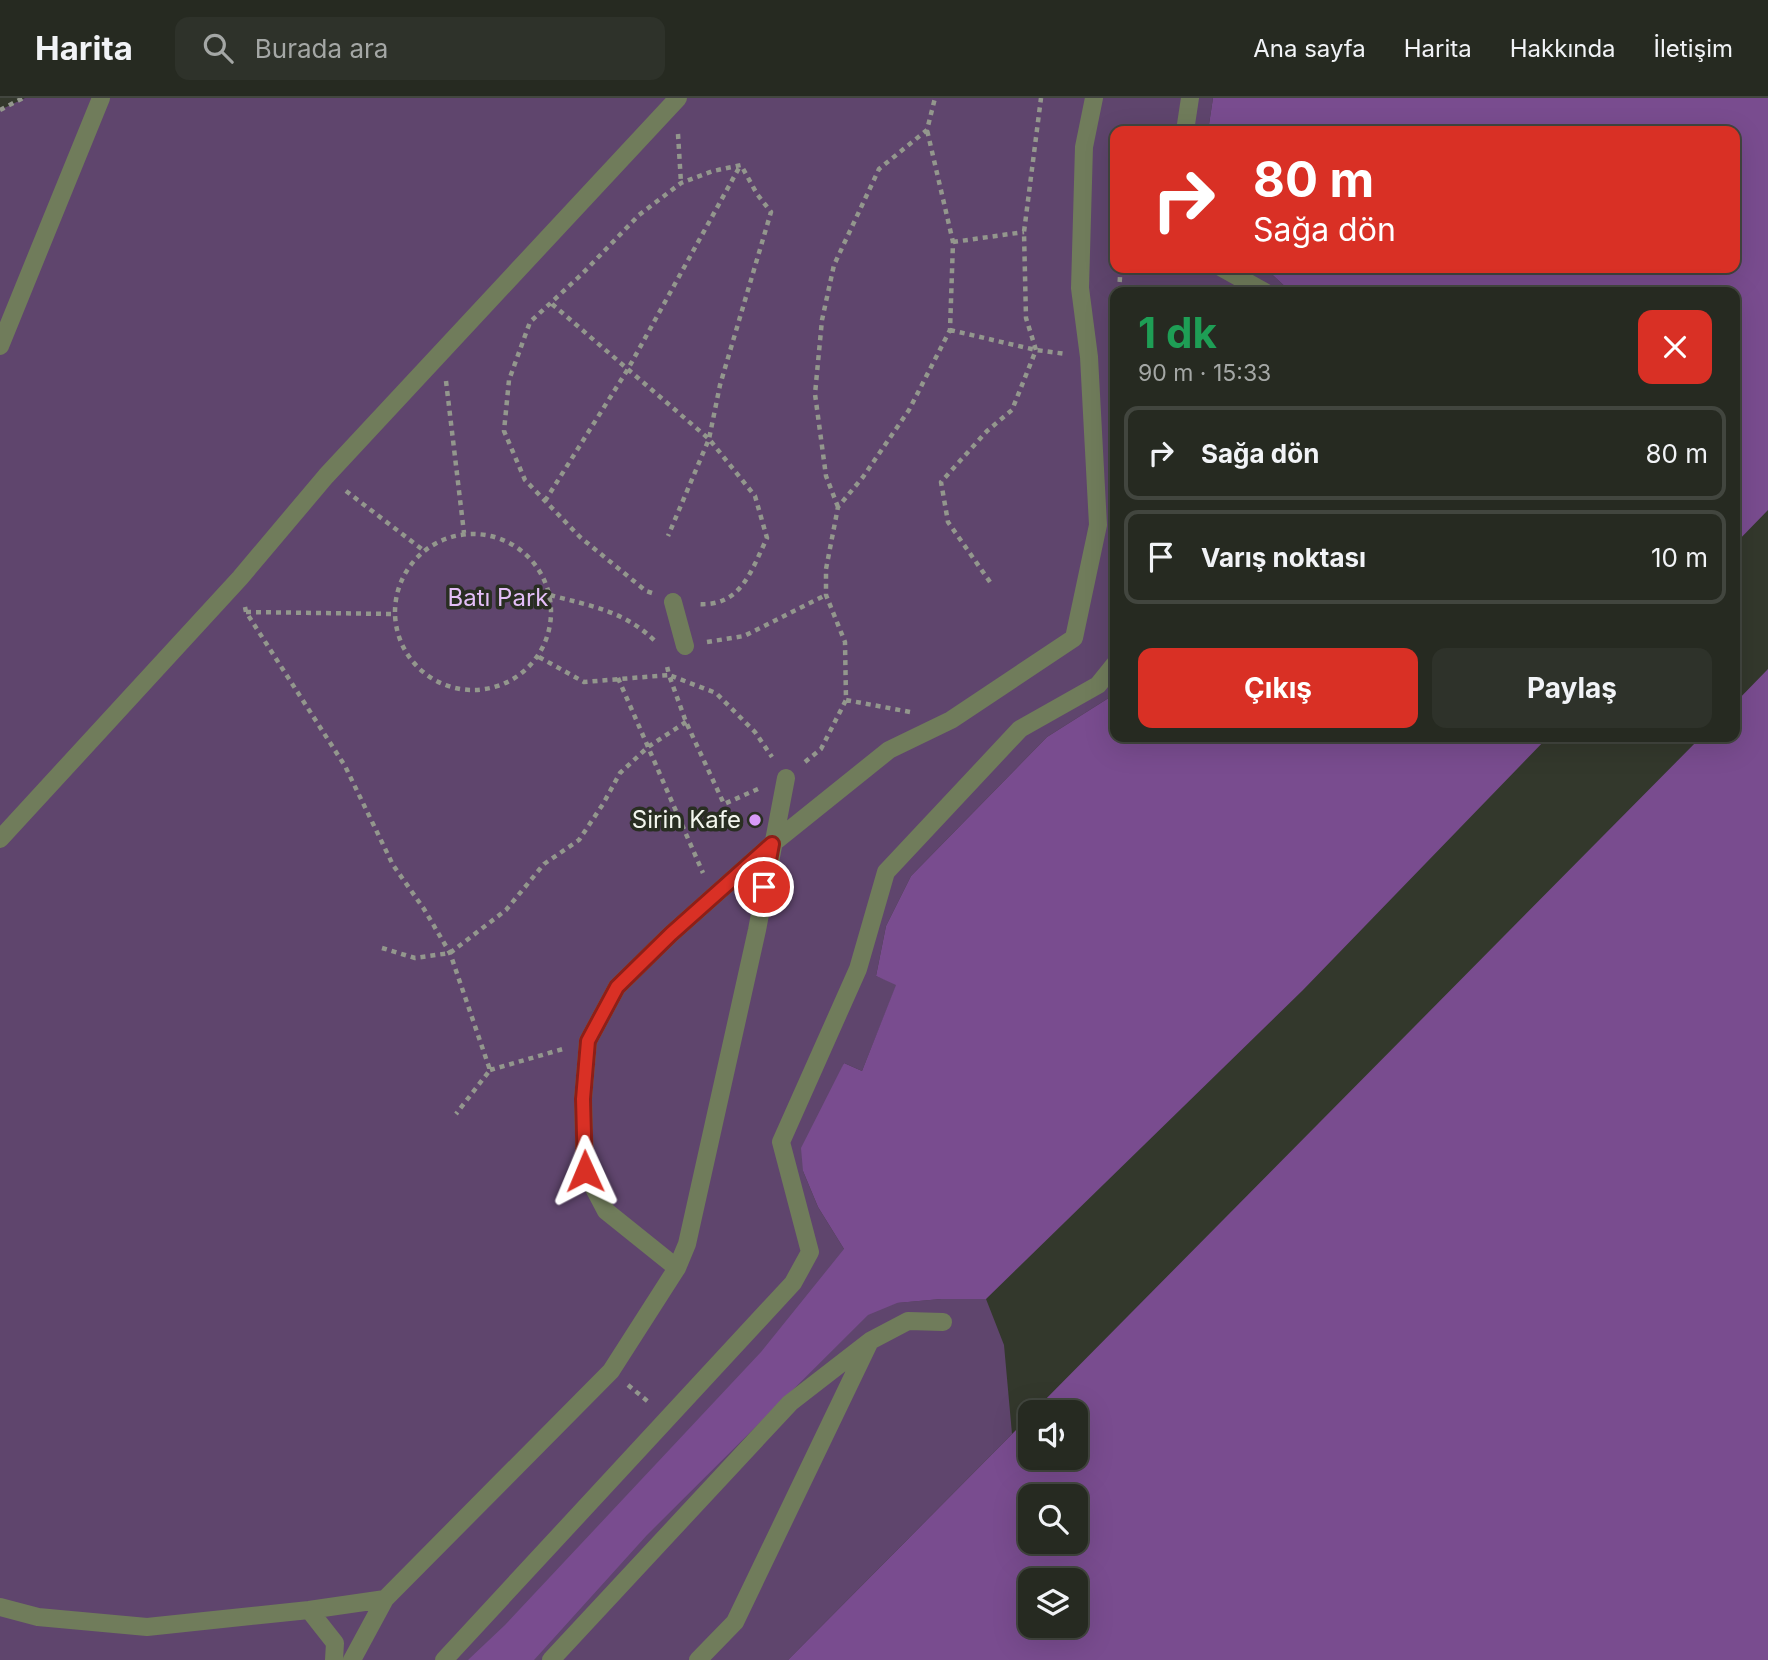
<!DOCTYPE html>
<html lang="tr">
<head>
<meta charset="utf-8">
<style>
  :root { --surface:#262a21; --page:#2e322a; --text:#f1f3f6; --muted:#a4a7a5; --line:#42463f; --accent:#d93025 }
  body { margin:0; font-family:Inter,sans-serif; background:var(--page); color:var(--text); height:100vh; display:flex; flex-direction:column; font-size:26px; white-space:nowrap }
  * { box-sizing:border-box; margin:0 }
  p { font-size:23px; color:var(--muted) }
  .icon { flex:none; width:38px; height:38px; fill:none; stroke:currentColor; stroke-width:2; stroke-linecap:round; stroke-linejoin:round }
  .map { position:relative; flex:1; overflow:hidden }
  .side { position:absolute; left:1110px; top:189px; width:630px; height:455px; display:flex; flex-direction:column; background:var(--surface); border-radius:14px; box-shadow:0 7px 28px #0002,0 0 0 2px var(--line) }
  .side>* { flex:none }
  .top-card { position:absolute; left:1110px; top:28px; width:630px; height:147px; border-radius:14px; box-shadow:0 7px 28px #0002,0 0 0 2px var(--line); background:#d93025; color:#fff; overflow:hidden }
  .buttons { position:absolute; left:1018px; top:1302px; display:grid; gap:14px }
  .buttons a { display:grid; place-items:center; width:70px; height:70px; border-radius:14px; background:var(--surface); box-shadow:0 7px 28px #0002,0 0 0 2px var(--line); font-size:35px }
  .pin { position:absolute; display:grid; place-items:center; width:60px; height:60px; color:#fff; margin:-30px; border:4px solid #fff; border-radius:50%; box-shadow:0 2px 7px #0007 }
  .me { position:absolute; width:77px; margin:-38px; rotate:359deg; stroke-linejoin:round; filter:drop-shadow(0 0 5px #0008) }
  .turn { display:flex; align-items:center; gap:24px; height:147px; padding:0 28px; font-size:32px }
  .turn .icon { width:91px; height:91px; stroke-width:2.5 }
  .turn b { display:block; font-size:49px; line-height:60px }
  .round { display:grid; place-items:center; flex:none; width:74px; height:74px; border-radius:14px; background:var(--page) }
  .head { display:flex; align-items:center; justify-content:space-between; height:119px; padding:0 28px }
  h1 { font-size:42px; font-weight:700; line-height:52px; color:#1e9e55 }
  .primary-button { display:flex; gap:14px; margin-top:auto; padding:14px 28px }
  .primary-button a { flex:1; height:80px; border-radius:14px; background:var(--accent); color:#fff; font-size:28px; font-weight:700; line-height:80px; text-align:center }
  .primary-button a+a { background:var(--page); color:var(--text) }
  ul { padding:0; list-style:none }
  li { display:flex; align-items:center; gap:21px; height:94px; margin:0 14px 10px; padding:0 14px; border:4px solid var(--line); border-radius:14px }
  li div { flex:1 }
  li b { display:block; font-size:26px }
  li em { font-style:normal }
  header { display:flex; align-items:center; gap:42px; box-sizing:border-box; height:98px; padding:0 35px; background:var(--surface); border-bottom:2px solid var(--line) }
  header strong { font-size:33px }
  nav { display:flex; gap:38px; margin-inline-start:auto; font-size:24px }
  .search { width:490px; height:63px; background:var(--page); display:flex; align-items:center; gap:18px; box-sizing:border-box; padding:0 24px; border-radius:14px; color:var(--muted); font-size:26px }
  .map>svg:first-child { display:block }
  .green { fill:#5f456d }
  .water { fill:#794c8f; fill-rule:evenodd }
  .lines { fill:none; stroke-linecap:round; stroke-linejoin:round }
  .path { stroke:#93978d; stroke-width:4.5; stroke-dasharray:5 5; stroke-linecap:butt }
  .street { stroke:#707c5b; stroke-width:18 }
  .route-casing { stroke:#8d1f18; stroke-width:18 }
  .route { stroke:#d93025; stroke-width:12 }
  .poi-dot { fill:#d89af8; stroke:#292e22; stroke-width:2.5 }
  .labels { text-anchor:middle; stroke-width:7; stroke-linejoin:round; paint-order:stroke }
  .park-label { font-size:24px; fill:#e3bef7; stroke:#292e22 }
  .poi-label { font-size:24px; fill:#f3f6ee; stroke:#292e22; text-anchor:end }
</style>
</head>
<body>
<header>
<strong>Harita</strong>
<div class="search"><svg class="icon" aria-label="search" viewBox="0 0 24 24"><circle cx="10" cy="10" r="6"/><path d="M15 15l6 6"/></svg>Burada ara</div>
<nav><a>Ana sayfa</a><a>Harita</a><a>Hakkında</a><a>İletişim</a></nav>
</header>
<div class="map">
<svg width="1768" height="1562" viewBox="0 0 1768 1562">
  <rect width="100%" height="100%" fill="#33382c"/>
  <path class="green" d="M25 0H1213L1208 33H1115V170H1265L1291 194H1115V596L1047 639 911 778 886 828 876 878 897 886 862 973 844 965 803 1073 818 1109 844 1151 896 1205 941 1201H986L1004 1247 1012 1336 788 1562H0V12Z"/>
  <path class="water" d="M1213 0H1768V412L1734 447V194H1291L1265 170H1734V33H1208Z
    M1768 571V1562H788L1031 1317V1360H1076V1314H1033L1701 639H1734V606ZM1031 1398H1076V1444H1031ZM1031 1482H1076V1528H1031Z
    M1115 596V639H1548L1303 892 986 1201H941L897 1205 868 1217 647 1437 534 1562H468L505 1527 761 1254 844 1151 818 1109 803 1073 801 1050 844 965 862 973 896 887 876 878 886 828 911 778 1047 639Z"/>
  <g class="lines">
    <path class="path" d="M0 12 23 0
      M678 36 681 85
      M953 144 1024 134
      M1119 194 1120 179 1125 170
      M552 206 709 341 755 398 767 440C751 473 741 509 698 506
      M950 232 1036 252 1066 256
      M446 283 464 435
      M346 393 423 452
      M545 403 628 271 740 68
      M838 409 826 378 815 296 822 222 834 167 879 71 927 32 935 0
      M395 514a78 78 0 1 1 156 0a78 78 0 1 1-156 0Z
      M990 484 948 424 941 384 987 333 1012 312 1036 252 1026 220 1024 134 1041 0
      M652 495 646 493 580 439 525 382 504 333 509 282 530 224 582 176 639 117 681 85 713 73 741 67 757 96 771 114 720 287 709 341 668 438
      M550 497C591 508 625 513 656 544
      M245 509 246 514 345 668 393 767 424 811 450 855 490 972 456 1016
      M246 514 393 516
      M707 544 744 538 826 497
      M539 559 584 584 669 577 666 564
      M618 580 703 775
      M910 614 846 602 845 544 826 497V471L838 409 863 379 909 312 950 232 953 144 927 32
      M805 664 821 651 846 602
      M758 691 724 706 686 624 669 577 716 595 755 634 772 659
      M382 850 415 860 450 855 506 812 544 766 579 742 603 706 620 675 648 649 686 624
      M490 972 563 951
      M628 1287 651 1306"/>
    <path class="street" d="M1185 33 1190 0
      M1222 170 1265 194
      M0 248 101 0
      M673 504 685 548
      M0 741 240 480 326 378 678 0
      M677 1170 606 1113 585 1073 583 1001 588 943 617 889 671 836 772 746 889 652 951 622 1074 540 1098 427 1089 259 1080 190 1084 49 1094 0
      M0 1509 38 1519 147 1529 309 1512 385 1501 611 1273 677 1170 687 1146 757 832 786 680
      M309 1512 335 1545 334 1562
      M352 1562 385 1501
      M444 1562 793 1185 810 1154 781 1044 858 871 886 774 1020 631 1098 587 1115 566
      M551 1562 790 1305 870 1243
      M698 1562 735 1524 870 1243 908 1223 943 1224"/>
  </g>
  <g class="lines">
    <defs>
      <path id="route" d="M585 1073 583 1001 588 943 617 889 671 836 772 746 764 789"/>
    </defs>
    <use href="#route" class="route-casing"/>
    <use href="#route" class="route"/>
  </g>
  <circle class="poi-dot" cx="755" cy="722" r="7"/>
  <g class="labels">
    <g class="park-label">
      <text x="498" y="508">Batı Park</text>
    </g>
    <g class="poi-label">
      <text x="741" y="730">Sirin Kafe</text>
    </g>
  </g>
</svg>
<div class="buttons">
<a><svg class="icon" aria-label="sound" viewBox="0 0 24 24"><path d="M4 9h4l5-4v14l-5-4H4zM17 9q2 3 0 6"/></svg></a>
<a><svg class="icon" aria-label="search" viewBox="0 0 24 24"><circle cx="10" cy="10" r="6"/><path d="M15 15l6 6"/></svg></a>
<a><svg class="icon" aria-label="layers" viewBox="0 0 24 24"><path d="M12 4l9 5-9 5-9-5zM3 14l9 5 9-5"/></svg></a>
</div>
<div class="pin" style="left:764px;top:789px;background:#d93025"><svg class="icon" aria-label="arrive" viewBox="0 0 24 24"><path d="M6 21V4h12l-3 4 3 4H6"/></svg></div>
<svg class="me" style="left:585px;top:1073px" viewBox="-20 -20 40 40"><path d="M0-17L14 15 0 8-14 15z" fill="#d93025" stroke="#fff" stroke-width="4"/></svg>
<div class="top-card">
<div class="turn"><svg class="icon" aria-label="right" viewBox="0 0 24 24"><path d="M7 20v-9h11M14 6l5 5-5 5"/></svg><div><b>80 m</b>Sağa dön</div></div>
</div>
<section class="side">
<div class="head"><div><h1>1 dk</h1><p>90 m · 15:33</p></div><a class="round" style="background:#d93025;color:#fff"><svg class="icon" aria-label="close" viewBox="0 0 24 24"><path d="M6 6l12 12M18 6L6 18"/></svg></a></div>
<ul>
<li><svg class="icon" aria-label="right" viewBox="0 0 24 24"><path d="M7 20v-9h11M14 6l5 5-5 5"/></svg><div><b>Sağa dön</b></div><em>80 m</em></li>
<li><svg class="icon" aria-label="arrive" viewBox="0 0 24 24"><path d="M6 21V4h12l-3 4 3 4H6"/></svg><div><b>Varış noktası</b></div><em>10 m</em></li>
</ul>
<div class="primary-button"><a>Çıkış</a><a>Paylaş</a></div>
</section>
</div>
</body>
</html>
